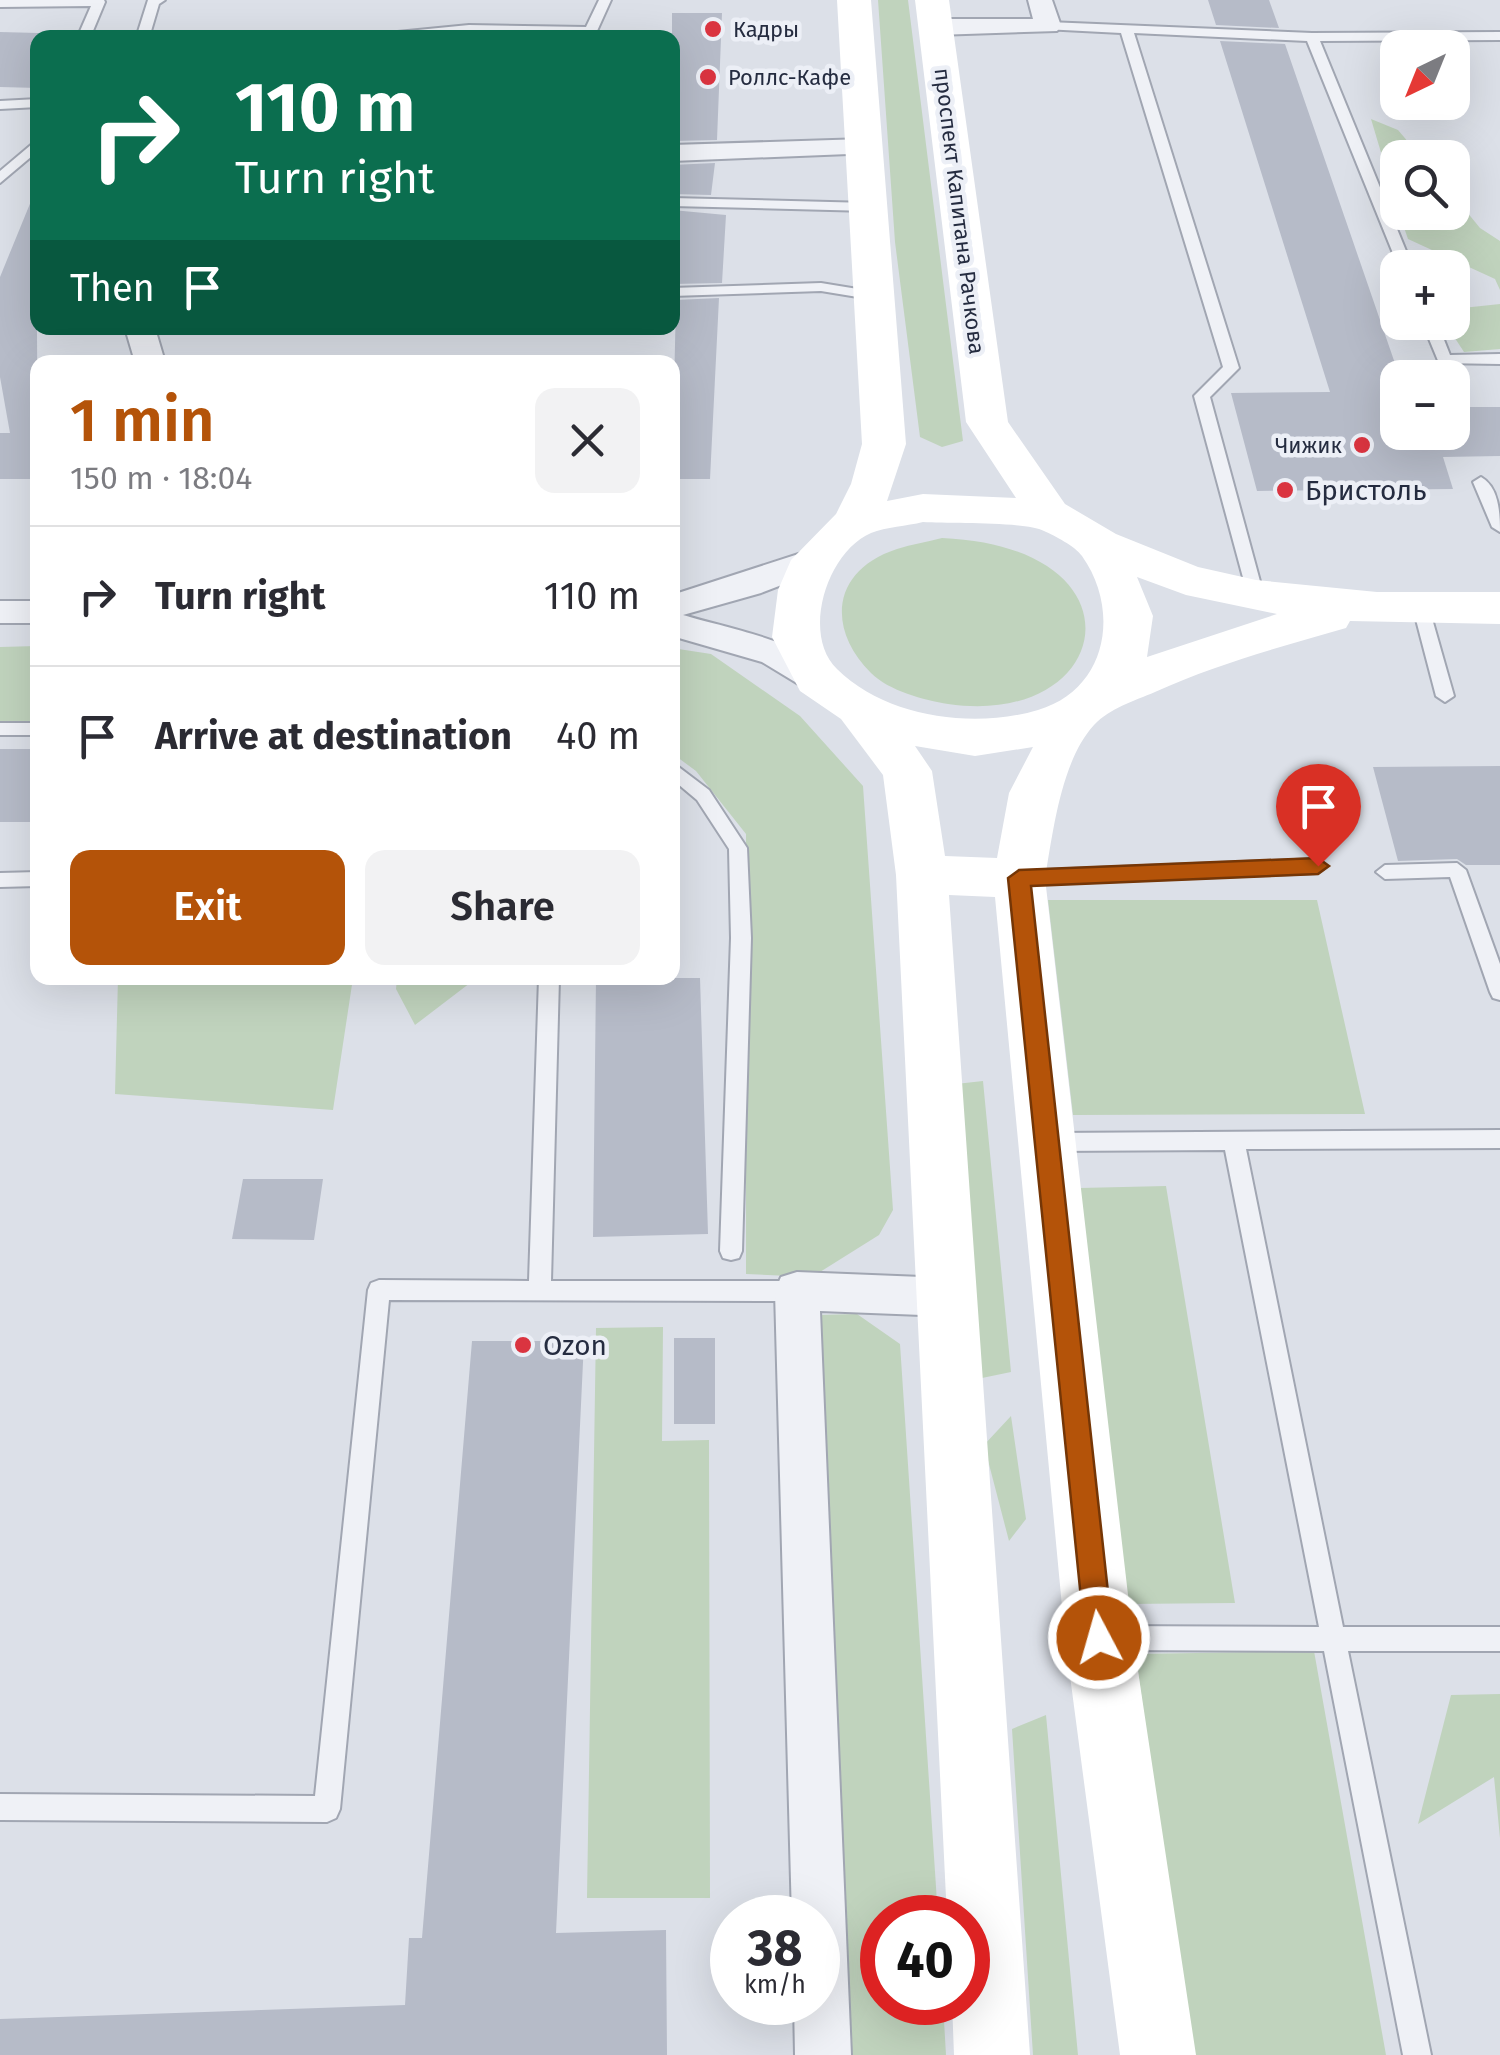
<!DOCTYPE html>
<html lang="en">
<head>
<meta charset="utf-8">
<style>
  :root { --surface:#fff; --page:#f2f2f3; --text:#2b2b33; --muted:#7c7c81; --line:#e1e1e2; --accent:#b45309 }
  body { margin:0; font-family:"Fira Sans",sans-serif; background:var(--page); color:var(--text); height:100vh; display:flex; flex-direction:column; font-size:38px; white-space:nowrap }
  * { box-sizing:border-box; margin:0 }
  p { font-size:32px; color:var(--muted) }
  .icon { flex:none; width:55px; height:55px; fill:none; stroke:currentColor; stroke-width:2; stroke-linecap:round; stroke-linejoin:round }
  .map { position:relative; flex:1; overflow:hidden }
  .side { position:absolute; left:30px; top:355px; width:650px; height:630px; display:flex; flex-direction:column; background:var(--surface); border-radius:20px; box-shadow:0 10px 40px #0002 }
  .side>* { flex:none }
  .banner { position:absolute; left:30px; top:30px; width:650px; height:305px; border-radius:20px; box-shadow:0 10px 40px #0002; background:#0b6e4f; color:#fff; overflow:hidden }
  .needle { width:65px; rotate:223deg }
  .buttons { position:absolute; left:1380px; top:30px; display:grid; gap:20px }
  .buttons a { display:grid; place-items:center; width:90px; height:90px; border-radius:20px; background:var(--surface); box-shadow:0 10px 40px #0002; font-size:50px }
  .speed { position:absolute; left:710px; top:1895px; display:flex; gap:20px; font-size:50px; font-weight:700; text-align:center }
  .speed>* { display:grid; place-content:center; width:130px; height:130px; border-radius:50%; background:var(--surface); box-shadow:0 10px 40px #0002; line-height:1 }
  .speed small { font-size:25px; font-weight:400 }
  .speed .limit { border:15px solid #d22; background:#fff; color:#111 }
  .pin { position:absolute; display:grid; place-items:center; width:85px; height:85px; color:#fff; margin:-102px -42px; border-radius:50% 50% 50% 0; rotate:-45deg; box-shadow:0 0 10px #0007 }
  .pin .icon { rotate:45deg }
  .me { position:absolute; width:110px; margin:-55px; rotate:354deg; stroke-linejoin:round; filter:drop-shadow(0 0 8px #0008) }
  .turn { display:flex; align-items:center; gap:35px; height:210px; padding:0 40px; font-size:45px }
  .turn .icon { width:130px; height:130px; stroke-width:2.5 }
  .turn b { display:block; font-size:70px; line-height:85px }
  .then { display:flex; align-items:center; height:95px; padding:0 40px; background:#0003; gap:20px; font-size:38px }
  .round { display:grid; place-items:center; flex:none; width:105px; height:105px; border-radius:20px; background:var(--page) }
  .overview { display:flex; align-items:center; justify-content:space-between; height:170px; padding:0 40px }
  h1 { font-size:60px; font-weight:600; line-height:75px; color:var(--accent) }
  .button { display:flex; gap:20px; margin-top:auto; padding:20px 40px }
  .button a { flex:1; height:115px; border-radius:20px; background:var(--accent); color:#fff; font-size:40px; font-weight:600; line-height:115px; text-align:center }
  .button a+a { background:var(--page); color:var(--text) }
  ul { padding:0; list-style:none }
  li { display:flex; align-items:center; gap:30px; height:140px; padding:0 40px; border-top:2px solid var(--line) }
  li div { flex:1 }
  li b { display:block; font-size:38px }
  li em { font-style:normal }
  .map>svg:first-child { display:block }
  .green { fill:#c0d3bd }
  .building { fill:#b6bbc8 }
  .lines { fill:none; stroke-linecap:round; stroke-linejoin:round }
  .lane-casing { stroke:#a1a6b2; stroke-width:4 }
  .street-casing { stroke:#a1a6b2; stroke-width:4 }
  .lane { fill:#eff1f6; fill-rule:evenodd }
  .street { fill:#eff1f6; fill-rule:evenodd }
  .secondary { fill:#fff; fill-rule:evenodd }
  .route { fill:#b45309; stroke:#753606; stroke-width:2.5 }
  .poi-dot { fill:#da3440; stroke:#eceff6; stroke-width:4 }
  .labels { text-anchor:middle; stroke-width:9; stroke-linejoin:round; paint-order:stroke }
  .far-poi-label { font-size:22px; fill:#252c40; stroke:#eceff6; text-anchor:start }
  .far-street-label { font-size:22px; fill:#252c40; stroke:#eceff6 }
  .poi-label { font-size:28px; fill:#252c40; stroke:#eceff6; text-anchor:start }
</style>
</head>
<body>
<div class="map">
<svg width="1500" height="2055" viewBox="0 0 1500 2055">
  <rect width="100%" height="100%" fill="#dce0e8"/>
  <path class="green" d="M878 0H908L963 441 942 447 920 437 895 242Z
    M1371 119 1398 130 1421 157 1398 158 1397 206Z
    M1453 195 1480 228 1500 241V290L1495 279 1408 239 1399 213 1452 212Z
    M1500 304V349L1464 352 1445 323 1452 322 1453 309Z
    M942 538C1150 547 1114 728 948 704 924 700 889 691 871 673 826 628 832 570 897 549 912 544 927 542 942 538Z
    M37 646V721H0V647Z
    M672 648 711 654 800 716 863 786 893 1210 879 1235 812 1277 746 1274V834L696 771 673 754Z
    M1048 900H1317L1365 1114 1073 1115Z
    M118 978H353L333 1110 115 1094Z
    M397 978H469L470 983 415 1025 396 989Z
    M983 1081 1011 1372 982 1378 956 1084Z
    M1166 1186 1235 1603 1126 1604 1080 1188Z
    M857 1314 900 1344 938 1917 882 1918V2002L943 2003 946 2055H845L817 1315Z
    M663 1327 662 1441 709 1440 710 1898H587L596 1328Z
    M1011 1416 1026 1519 1009 1541 984 1445Z
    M1314 1651 1386 2055H1187L1136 1654Z
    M1500 1694V1838L1494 1777 1418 1824 1451 1695Z
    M1046 1715 1078 2055H1033L1012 1729Z"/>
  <path class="building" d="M1208 0H1269L1279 28 1216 25Z
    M672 13H722L717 140 672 141Z
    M0 32 38 33V88L0 87Z
    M1220 41 1285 44 1400 378 1398 432H1452V407H1500V456L1443 457 1453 489 1257 491 1231 393 1330 392Z
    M715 163 711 195 672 194V165Z
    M36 189 38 479H0V433H10L0 377V277Z
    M672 210 726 215 722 283 672 284Z
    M719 298 710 479H672L676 300Z
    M0 749H38V822H0Z
    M1500 766V865H1466L1457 859 1398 861 1373 767Z
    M596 978H700L708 1234 593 1237Z
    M243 1179H323L314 1240 232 1239Z
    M674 1338H715V1424H674Z
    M472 1341H584L556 1933 666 1930 667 2055H0V2019L405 2005 409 1938H422Z"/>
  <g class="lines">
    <defs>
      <path id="lane" d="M0 0H104L105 2 90 38H77L91 6 0 7Z
        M148 0H165L159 4 149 38H136Z
        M599 0H611L597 31 591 35 469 33 371 38 377 34 469 25 586 27Z
        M1048 22 1312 33 1500 32V40L1320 41 1413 268H1399L1307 41 1134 33 1239 368 1210 397 1264 596 1262 600H1250L1248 596 1194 396 1223 367 1121 33 1044 29V23Z
        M38 99V107L0 109V101Z
        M38 139V151L0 183V171Z
        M672 198 869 203 876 207 869 211 672 206Z
        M821 283 876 292 883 296 876 300 821 291 672 296V288Z
        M1422 322H1437L1450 355 1500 354V364L1439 363Z
        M1481 477C1499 487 1500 513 1500 532L1492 527 1473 482Z
        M1421 602 1429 608 1454 696 1445 702 1436 696 1413 608Z
        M0 723H38V735H0Z
        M672 762 709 790 747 848 751 938 742 1251 739 1258 731 1260 723 1258 720 1251 731 938 729 849 697 800 672 779Z
        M1318 859 1327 866 1318 873 1021 885 1012 878 1021 871Z
        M1457 863 1466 870 1500 964V1000L1493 998 1490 992 1450 877 1385 879 1376 872 1385 865Z
        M38 872V886L0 887V873Z
        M539 978H559L551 1281H797L805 1284 808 1291 805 1298 797 1301 389 1300 340 1809 336 1818 327 1822 0 1820V1794L315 1796 368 1290 371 1283 379 1280 529 1281Z
        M1500 1130V1148L1246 1149 1343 1627H1500V1651H1348L1431 2055H1403L1324 1651 1107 1650 1098 1646 1095 1638 1098 1630 1107 1626 1319 1627 1225 1150 1052 1151 1045 1148 1042 1142 1045 1136 1052 1133Z"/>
      <path id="street" d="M1028 0H1052L1061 26 1057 31 936 35 923 27 936 19H1033Z
        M864 139 874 141 878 147 874 153 672 161V145Z
        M125 328H155L165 362H135Z
        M814 549 826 552 831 560 826 568 761 593 683 615C722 627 813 643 834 679L829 688 817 691 805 688 762 662 672 636V595Z
        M0 601H38V623H0Z
        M797 1272 947 1278 963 1283 969 1297 963 1311 947 1316 820 1311 851 2055H795L794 2002H818V1918H792L775 1291 781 1277Z"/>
    </defs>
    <use href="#lane" class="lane-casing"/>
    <use href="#street" class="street-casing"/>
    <use href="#lane" class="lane"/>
    <use href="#street" class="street"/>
    <path class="secondary" d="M837 0H871L906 444 887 501 923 494 1016 498 966 422 915 0H949L1008 422 1065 504 1116 534 1198 567 1256 580 1377 592H1500V624L1350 621 1346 628C1280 647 1217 664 1155 692 1134 701 1110 708 1094 725 1061 761 1053 832 1045 878L1133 1638 1196 2055H1120L1065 1638 995 897 949 895 1030 2055H954L952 2002H968V1918H947L896 875 883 775 841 719 800 691 772 637 778 590 791 560 836 514 851 484 862 444ZM923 522C948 524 1025 521 1044 531 1055 536 1075 546 1082 556 1121 611 1107 690 1038 710 974 729 887 718 837 669 801 634 827 552 871 533 886 527 907 526 923 522ZM1137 577 1186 595 1277 614 1147 657 1153 616ZM915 746 975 756 1033 747 1009 793 997 858 945 856 932 771Z"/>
  </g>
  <path class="route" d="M1318 858 1329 866 1318 874 1031 886 1113 1638 1109 1647 1099 1651 1089 1647 1085 1638 1008 878 1019 870Z"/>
  <g class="poi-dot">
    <circle cx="713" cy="29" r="10"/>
    <circle cx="708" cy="77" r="10"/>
    <circle cx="1362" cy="445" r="10"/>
    <circle cx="1285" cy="490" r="10"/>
    <circle cx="523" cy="1345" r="10"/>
  </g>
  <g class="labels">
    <g class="far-poi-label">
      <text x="733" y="37">Кадры</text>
      <text x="728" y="85">Роллс-Кафе</text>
      <text x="1342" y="453" text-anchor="end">Чижик</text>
    </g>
    <g class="far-street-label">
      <text transform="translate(960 211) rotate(83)" y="8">проспект Капитана Рачкова</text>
    </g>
    <g class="poi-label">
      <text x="1305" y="500">Бристоль</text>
      <text x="543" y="1355">Ozon</text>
    </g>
  </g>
</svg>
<div class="buttons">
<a><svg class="needle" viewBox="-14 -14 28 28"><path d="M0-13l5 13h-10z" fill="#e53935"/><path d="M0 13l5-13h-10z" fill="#7c7c81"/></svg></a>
<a><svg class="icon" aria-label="search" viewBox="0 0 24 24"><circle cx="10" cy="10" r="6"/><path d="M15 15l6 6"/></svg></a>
<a>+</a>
<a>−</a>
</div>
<div class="speed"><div>38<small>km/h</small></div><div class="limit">40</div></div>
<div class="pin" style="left:1318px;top:866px;background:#d93025"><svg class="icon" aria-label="arrive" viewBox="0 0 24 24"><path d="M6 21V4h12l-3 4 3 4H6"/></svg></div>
<svg class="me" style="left:1099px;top:1638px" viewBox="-20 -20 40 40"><circle r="17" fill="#b45309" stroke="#fff" stroke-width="3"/><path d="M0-11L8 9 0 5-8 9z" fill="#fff"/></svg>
<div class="banner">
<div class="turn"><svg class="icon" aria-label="right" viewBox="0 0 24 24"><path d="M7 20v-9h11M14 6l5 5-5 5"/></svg><div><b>110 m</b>Turn right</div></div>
<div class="then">Then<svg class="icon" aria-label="arrive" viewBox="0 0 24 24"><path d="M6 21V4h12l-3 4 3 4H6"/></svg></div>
</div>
<section class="side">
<div class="overview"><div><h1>1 min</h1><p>150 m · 18:04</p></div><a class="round"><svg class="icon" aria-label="close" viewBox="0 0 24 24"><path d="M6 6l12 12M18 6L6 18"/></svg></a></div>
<ul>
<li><svg class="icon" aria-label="right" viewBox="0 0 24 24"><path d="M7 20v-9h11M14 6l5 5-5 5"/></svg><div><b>Turn right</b></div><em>110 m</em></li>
<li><svg class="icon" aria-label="arrive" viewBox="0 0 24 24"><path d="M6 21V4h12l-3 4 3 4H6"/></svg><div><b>Arrive at destination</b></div><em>40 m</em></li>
</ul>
<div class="button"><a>Exit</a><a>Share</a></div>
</section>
</div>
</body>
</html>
